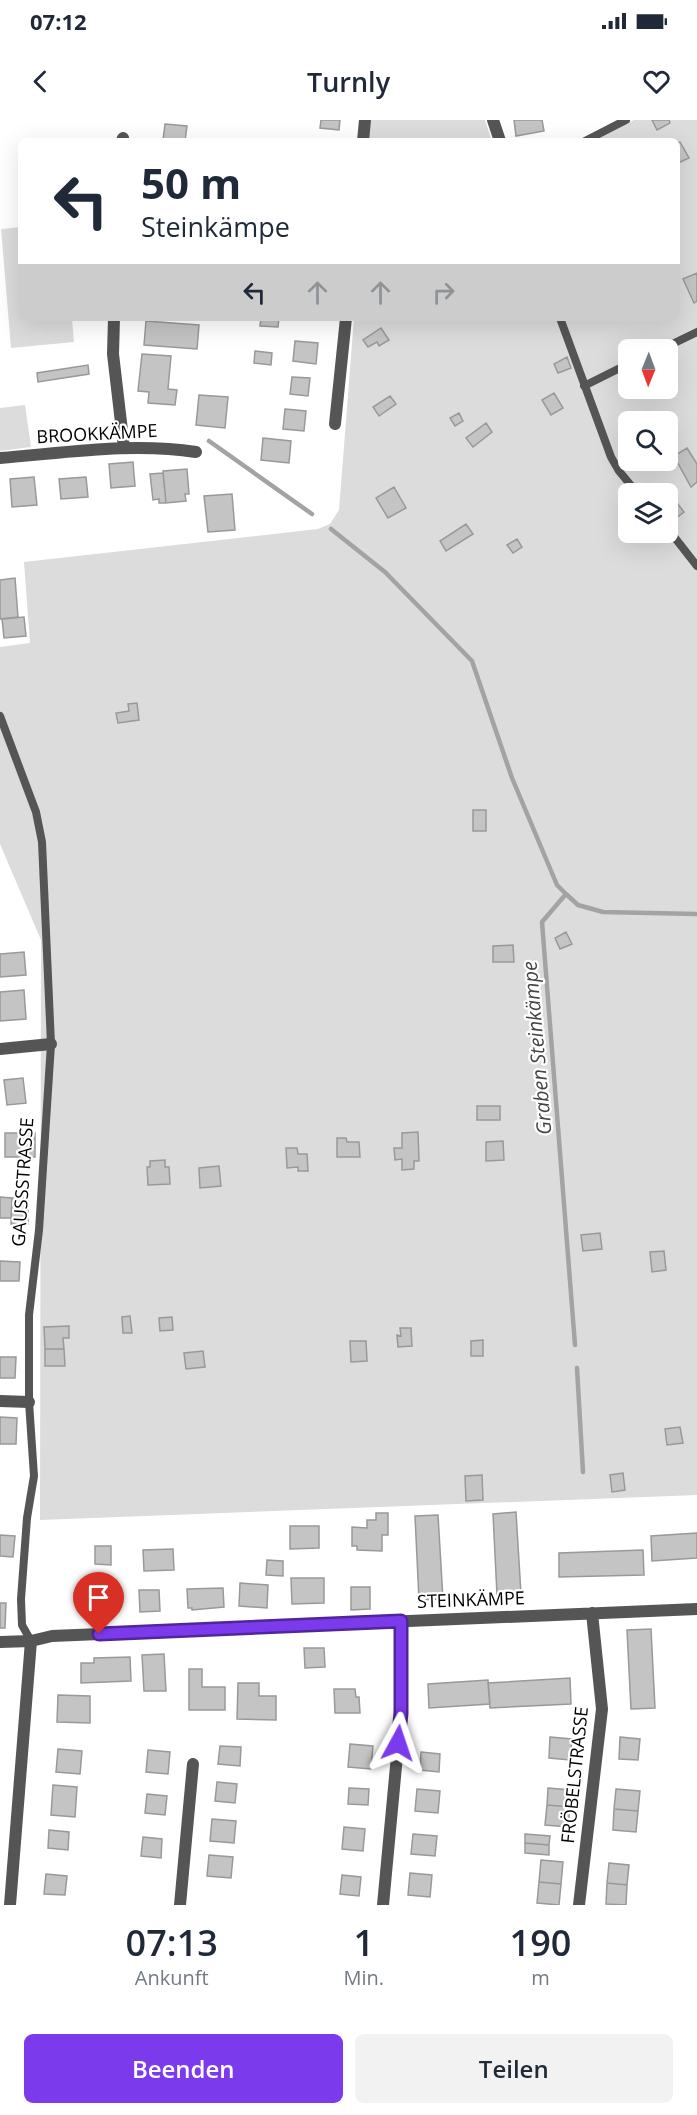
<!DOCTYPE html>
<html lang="de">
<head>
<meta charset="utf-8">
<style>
  :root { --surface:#fff; --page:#f2f2f3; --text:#1f2937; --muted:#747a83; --accent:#7c3aed }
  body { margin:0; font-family:"Open Sans",sans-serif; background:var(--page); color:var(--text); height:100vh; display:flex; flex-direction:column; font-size:22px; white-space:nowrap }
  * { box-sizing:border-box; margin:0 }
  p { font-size:20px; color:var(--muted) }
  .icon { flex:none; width:33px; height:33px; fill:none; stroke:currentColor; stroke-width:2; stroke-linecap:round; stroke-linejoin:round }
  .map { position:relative; height:1785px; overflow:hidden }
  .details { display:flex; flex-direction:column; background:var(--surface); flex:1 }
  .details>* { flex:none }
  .banner { position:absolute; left:18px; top:18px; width:662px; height:183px; border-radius:9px; box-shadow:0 6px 24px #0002; background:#fff; color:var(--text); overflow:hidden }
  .needle { width:39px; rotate:181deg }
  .fabs { position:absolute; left:618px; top:219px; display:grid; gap:12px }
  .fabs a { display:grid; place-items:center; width:60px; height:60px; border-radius:9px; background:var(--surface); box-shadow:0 6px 24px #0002; font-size:30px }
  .pin { position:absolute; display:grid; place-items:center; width:51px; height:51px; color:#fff; margin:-62px -26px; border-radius:50% 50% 50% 0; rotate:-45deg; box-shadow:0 0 6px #0007 }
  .pin .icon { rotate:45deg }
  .me { position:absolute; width:66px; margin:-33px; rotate:5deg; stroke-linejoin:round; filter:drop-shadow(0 0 4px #0008) }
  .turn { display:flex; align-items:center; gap:21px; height:126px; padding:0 24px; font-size:27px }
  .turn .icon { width:78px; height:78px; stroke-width:2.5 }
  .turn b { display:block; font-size:42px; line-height:51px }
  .lanes { display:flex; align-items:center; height:57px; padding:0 24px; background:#0003; justify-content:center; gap:30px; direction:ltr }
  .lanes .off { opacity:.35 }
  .eta { display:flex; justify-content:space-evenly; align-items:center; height:102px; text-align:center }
  .eta b { font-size:36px; font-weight:600; line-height:42px }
  .button { display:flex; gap:12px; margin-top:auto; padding:12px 24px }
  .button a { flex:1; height:69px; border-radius:9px; background:var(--accent); color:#fff; font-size:24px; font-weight:600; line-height:69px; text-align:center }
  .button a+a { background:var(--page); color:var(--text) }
  .status { display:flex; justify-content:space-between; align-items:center; height:42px; padding:0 30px; background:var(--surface); direction:ltr }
  .status svg { height:16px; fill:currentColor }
  header { display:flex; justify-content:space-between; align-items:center; height:78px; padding:0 24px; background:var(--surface); font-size:27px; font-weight:600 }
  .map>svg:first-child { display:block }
  .green { fill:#dcdcdc; fill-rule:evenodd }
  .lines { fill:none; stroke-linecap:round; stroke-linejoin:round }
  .stream { stroke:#a3a3a3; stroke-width:4.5 }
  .building { fill:#c4c4c4; stroke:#999; stroke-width:1.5 }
  .lane { stroke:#555; stroke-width:8 }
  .street { stroke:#555; stroke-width:12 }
  .route-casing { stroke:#51269a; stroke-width:15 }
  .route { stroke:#7c3aed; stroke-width:10 }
  .labels { text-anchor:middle; stroke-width:4.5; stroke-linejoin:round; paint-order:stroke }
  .street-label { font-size:18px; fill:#000; stroke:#fff }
  .water-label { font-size:20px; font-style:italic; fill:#444; stroke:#fff }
</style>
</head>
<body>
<div class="status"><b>07:12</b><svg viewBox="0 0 49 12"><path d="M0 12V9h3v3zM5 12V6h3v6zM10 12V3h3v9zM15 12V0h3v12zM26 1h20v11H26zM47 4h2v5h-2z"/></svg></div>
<header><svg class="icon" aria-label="back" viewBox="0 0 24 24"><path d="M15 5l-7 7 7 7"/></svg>Turnly<svg class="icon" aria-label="heart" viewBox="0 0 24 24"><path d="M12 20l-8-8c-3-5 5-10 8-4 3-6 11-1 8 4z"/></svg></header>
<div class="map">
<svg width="697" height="1785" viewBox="0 0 697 1785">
  <rect width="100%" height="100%" fill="#fff"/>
  <path class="green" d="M370 0H485L492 21H368Z
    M634 0H697V1375L40 1400 41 820 0 724V527L30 523 24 442 318 409 330 404 339 390 354 198H676V21H592ZM628 230H668V268H628ZM628 302H668V340H628ZM628 374H668V412H628Z
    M21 107V198H72L74 222 11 228 1 109Z
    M25 285 31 327 0 331V288Z"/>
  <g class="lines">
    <path class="stream" d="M209 321 312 394
      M331 409 385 452 472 541 512 658 557 765 566 774
      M575 1225 542 802 566 774 578 785 603 792 697 794
      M577 1248 583 1352"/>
  </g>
  <path class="building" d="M321 0H340L339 10 320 8Z
    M514 0H542L544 11 516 16Z
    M652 0H669L670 3 657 10Z
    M165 4 187 6 185 21 163 20Z
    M680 22 689 38 676 44V23Z
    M697 153V181L694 183 683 159Z
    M261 198H279L278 207 260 206Z
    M146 201 199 205 197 229 144 225Z
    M381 208 389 220 379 226 377 222 368 227 363 220Z
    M295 221 318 223 316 244 293 241Z
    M255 231 272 233 271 245 254 243Z
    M142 234 171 236 168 269 177 270 175 285 148 283 149 272 138 271Z
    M567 237 571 248 558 253 554 244Z
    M88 245 89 254 38 262 37 253Z
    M292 257 310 258 308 276 290 274Z
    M554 273 563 288 551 295 542 280Z
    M199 275 228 277 225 308 196 305Z
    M390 276 396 284 379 296 373 287Z
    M285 289 306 291 304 311 283 309Z
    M459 293 463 301 455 306 450 298Z
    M486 303 492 312 473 327 466 318Z
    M263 318 291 321 289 343 261 340Z
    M687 328 697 344V362L691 367 674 336Z
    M133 342 135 366 111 368 109 344Z
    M187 349 189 374H185L186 381 166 383 163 351Z
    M163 353 166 383H159V379L153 380 150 354Z
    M34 357 37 385 12 387 10 359Z
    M86 357 88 377 61 379 59 359Z
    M394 367 406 388 388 398 376 378Z
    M667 370 684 392 672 401 668 394V374H663Z
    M232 374 235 410 208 412 204 376Z
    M466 404 473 414 446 431 440 421Z
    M517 419 522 427 513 433 507 425Z
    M15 458 18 497 0 499V460Z
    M24 497 26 516 4 518 2 499Z
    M137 583 139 600 118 603 116 593 129 591 128 584Z
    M473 690H486V711H473Z
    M566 812 572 824 560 829 555 818Z
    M513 825 514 842H493V826Z
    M24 832 26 855 0 857V834Z
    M24 870 26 899 0 901V872Z
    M23 958 26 983 7 985 4 960Z
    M477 986H500V1000H477Z
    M418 1012 419 1041H414V1049L402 1050V1039L395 1040 394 1028H402V1013Z
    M5 1013H35V1037H5Z
    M337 1018H346L347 1022H359L360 1037H337Z
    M503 1021 504 1040 486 1041V1022Z
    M286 1028H297L298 1034H307L308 1051H298V1047L287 1048Z
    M165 1040V1047H169L170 1064 148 1065 147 1047H150V1041Z
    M219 1046 221 1066 200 1068 199 1048Z
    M0 1077 12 1078 11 1098H0Z
    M12 1078H28V1104H11Z
    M600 1113 602 1129 583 1131 581 1115Z
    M664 1131 666 1150 652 1152 650 1132Z
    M0 1141 20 1142 19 1161H0Z
    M130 1196 132 1213H123L122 1197Z
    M172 1197 173 1210 160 1211 159 1198Z
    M69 1206V1218H63L64 1229H45L44 1207Z
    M400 1208H411L412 1226 398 1227 397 1215 401 1216Z
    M483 1220V1236H471V1221Z
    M350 1221H366L367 1241 351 1242Z
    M45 1229H64L65 1246H45Z
    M203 1231 205 1247 186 1249 184 1233Z
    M0 1237H16L15 1258H0Z
    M0 1297 17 1298 16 1324H0Z
    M680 1307 683 1323 667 1325 665 1309Z
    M623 1353 625 1370 612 1372 610 1355Z
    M482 1355 483 1380 466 1381 465 1356Z
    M516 1392 521 1474 497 1475 493 1394Z
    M376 1393H388V1415H382V1431L357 1430V1426H352V1407L367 1408V1400H376Z
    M438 1395 443 1479 419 1480 415 1396Z
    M290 1406H319V1428L290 1429Z
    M697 1413V1438L652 1441 651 1416Z
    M0 1415 15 1416 13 1437 0 1436Z
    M95 1426H111V1445L95 1444Z
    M173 1429 174 1450 144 1451 143 1430Z
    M643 1430 644 1455 559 1457V1433Z
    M267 1440 283 1441V1456L266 1455Z
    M291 1458H324V1483L292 1484Z
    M240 1463 268 1465 267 1488 239 1486Z
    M351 1467H370V1489L351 1490Z
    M223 1468 224 1487 192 1490V1488H188L187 1469Z
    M139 1470H159L160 1491 140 1492Z
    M0 1483H6L5 1508H0Z
    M651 1509 655 1588 631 1589 627 1510Z
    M304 1528H324L325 1547 305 1548Z
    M164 1534 166 1571H144L142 1535Z
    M130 1537 131 1561 81 1563V1543H94V1538Z
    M189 1549H202V1567H225V1590H189Z
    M570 1558 571 1584 490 1588 488 1563Z
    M488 1560 490 1584 429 1588 428 1564Z
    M238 1563H259V1576H276V1600L237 1599Z
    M334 1569H355L356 1577H359L360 1593H335Z
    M58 1575 90 1576V1603L57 1602Z
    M550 1617 572 1619 570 1640 549 1638Z
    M620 1617 640 1619 638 1640 619 1639Z
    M350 1624 373 1626 371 1649 348 1647Z
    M220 1626 241 1627 240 1646 218 1644Z
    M58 1629 82 1631 80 1654 56 1652Z
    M148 1630 170 1632 168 1654 146 1652Z
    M421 1632 440 1634 439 1652 420 1650Z
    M217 1662 237 1664 235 1683 215 1681Z
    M53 1665 77 1667 75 1697 51 1695Z
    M349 1668 369 1669 368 1685 348 1684Z
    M548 1668 571 1670 570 1687 547 1685Z
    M417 1669 440 1671 438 1693 415 1691Z
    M616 1669 640 1671 638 1691 614 1689Z
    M147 1674 167 1676 165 1695 145 1693Z
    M547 1685 570 1687 568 1707 545 1705Z
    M614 1689 638 1691 636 1712 613 1710Z
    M212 1699 236 1701 234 1723 210 1721Z
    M344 1707 365 1709 363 1731 342 1729Z
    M49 1710 69 1712 68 1730 48 1728Z
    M413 1714 437 1716 435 1736 411 1734Z
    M525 1714 550 1716 549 1725 525 1723Z
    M143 1717 162 1719 161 1738 141 1736Z
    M525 1723 549 1725V1735L525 1733Z
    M209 1735 233 1737 231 1758 207 1756Z
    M541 1740 563 1742 561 1764 539 1762Z
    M609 1743 629 1745 627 1765 607 1763Z
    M410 1753 432 1755 430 1777 408 1775Z
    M46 1754 67 1756 65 1775 44 1774Z
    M342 1755 361 1757 359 1776 340 1774Z
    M539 1762 561 1764 559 1785 537 1783Z
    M607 1763 627 1765 626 1785 606 1784Z"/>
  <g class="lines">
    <path class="lane" d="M585 21 626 0
      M560 198 611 337 619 351 638 374
      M660 230 697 212
      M584 266 628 244
      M668 409 697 446
      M0 596 36 692 42 722 51 924 39 1110 29 1195V1282L34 1356 27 1398 21 1479 22 1505 31 1521"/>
    <path class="street" d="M493 0 500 21
      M122 21 123 18
      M363 21 365 0
      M114 198 113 234 124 328
      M335 304 346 198
      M0 338C65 333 132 322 196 332
      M0 929 51 924
      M0 1281 29 1282
      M0 1522 31 1521 52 1516 697 1489
      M10 1785 31 1521
      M180 1785 193 1644
      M383 1785 401 1593V1501
      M579 1785 602 1589 592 1493"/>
  </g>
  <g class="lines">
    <defs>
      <path id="route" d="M99 1514 401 1501V1593L398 1623"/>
    </defs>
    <use href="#route" class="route-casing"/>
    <use href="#route" class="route"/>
  </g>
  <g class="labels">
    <g class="street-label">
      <text transform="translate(97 314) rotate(-3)" y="6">BROOKKÄMPE</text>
      <text transform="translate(23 1062) rotate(-86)" y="6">GAUSSSTRASSE</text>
      <text transform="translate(471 1480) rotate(-2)" y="6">STEINKÄMPE</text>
      <text transform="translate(575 1655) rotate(-84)" y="6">FRÖBELSTRASSE</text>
    </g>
    <g class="water-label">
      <text transform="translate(537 928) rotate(-95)" y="7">Graben Steinkämpe</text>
    </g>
  </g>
</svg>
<div class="fabs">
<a><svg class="needle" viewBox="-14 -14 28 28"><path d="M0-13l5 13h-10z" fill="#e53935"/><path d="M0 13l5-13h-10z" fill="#747a83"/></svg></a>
<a><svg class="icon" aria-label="search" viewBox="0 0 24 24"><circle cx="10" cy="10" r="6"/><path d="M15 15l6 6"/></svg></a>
<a><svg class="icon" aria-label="layers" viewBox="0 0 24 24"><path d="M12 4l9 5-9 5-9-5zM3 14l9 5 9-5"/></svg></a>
</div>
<div class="pin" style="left:99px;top:1514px;background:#d93025"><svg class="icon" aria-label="arrive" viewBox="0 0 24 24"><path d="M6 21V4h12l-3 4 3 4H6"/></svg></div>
<svg class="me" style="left:398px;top:1623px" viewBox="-20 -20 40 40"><path d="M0-17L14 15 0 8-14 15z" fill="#7c3aed" stroke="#fff" stroke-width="4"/></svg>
<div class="banner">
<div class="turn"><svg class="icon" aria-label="left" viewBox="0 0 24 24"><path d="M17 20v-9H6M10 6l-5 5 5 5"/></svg><div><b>50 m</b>Steinkämpe</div></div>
<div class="lanes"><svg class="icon" aria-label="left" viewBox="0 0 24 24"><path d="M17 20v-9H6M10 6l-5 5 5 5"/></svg><svg class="icon off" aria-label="ahead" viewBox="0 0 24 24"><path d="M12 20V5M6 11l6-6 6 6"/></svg><svg class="icon off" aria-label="ahead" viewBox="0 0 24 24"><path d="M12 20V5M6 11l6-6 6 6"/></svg><svg class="icon off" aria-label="right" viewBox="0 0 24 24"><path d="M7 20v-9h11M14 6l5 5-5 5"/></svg></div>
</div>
</div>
<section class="details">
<div class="eta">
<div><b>07:13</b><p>Ankunft</p></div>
<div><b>1</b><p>Min.</p></div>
<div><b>190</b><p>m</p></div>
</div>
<div class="button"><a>Beenden</a><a>Teilen</a></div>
</section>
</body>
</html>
